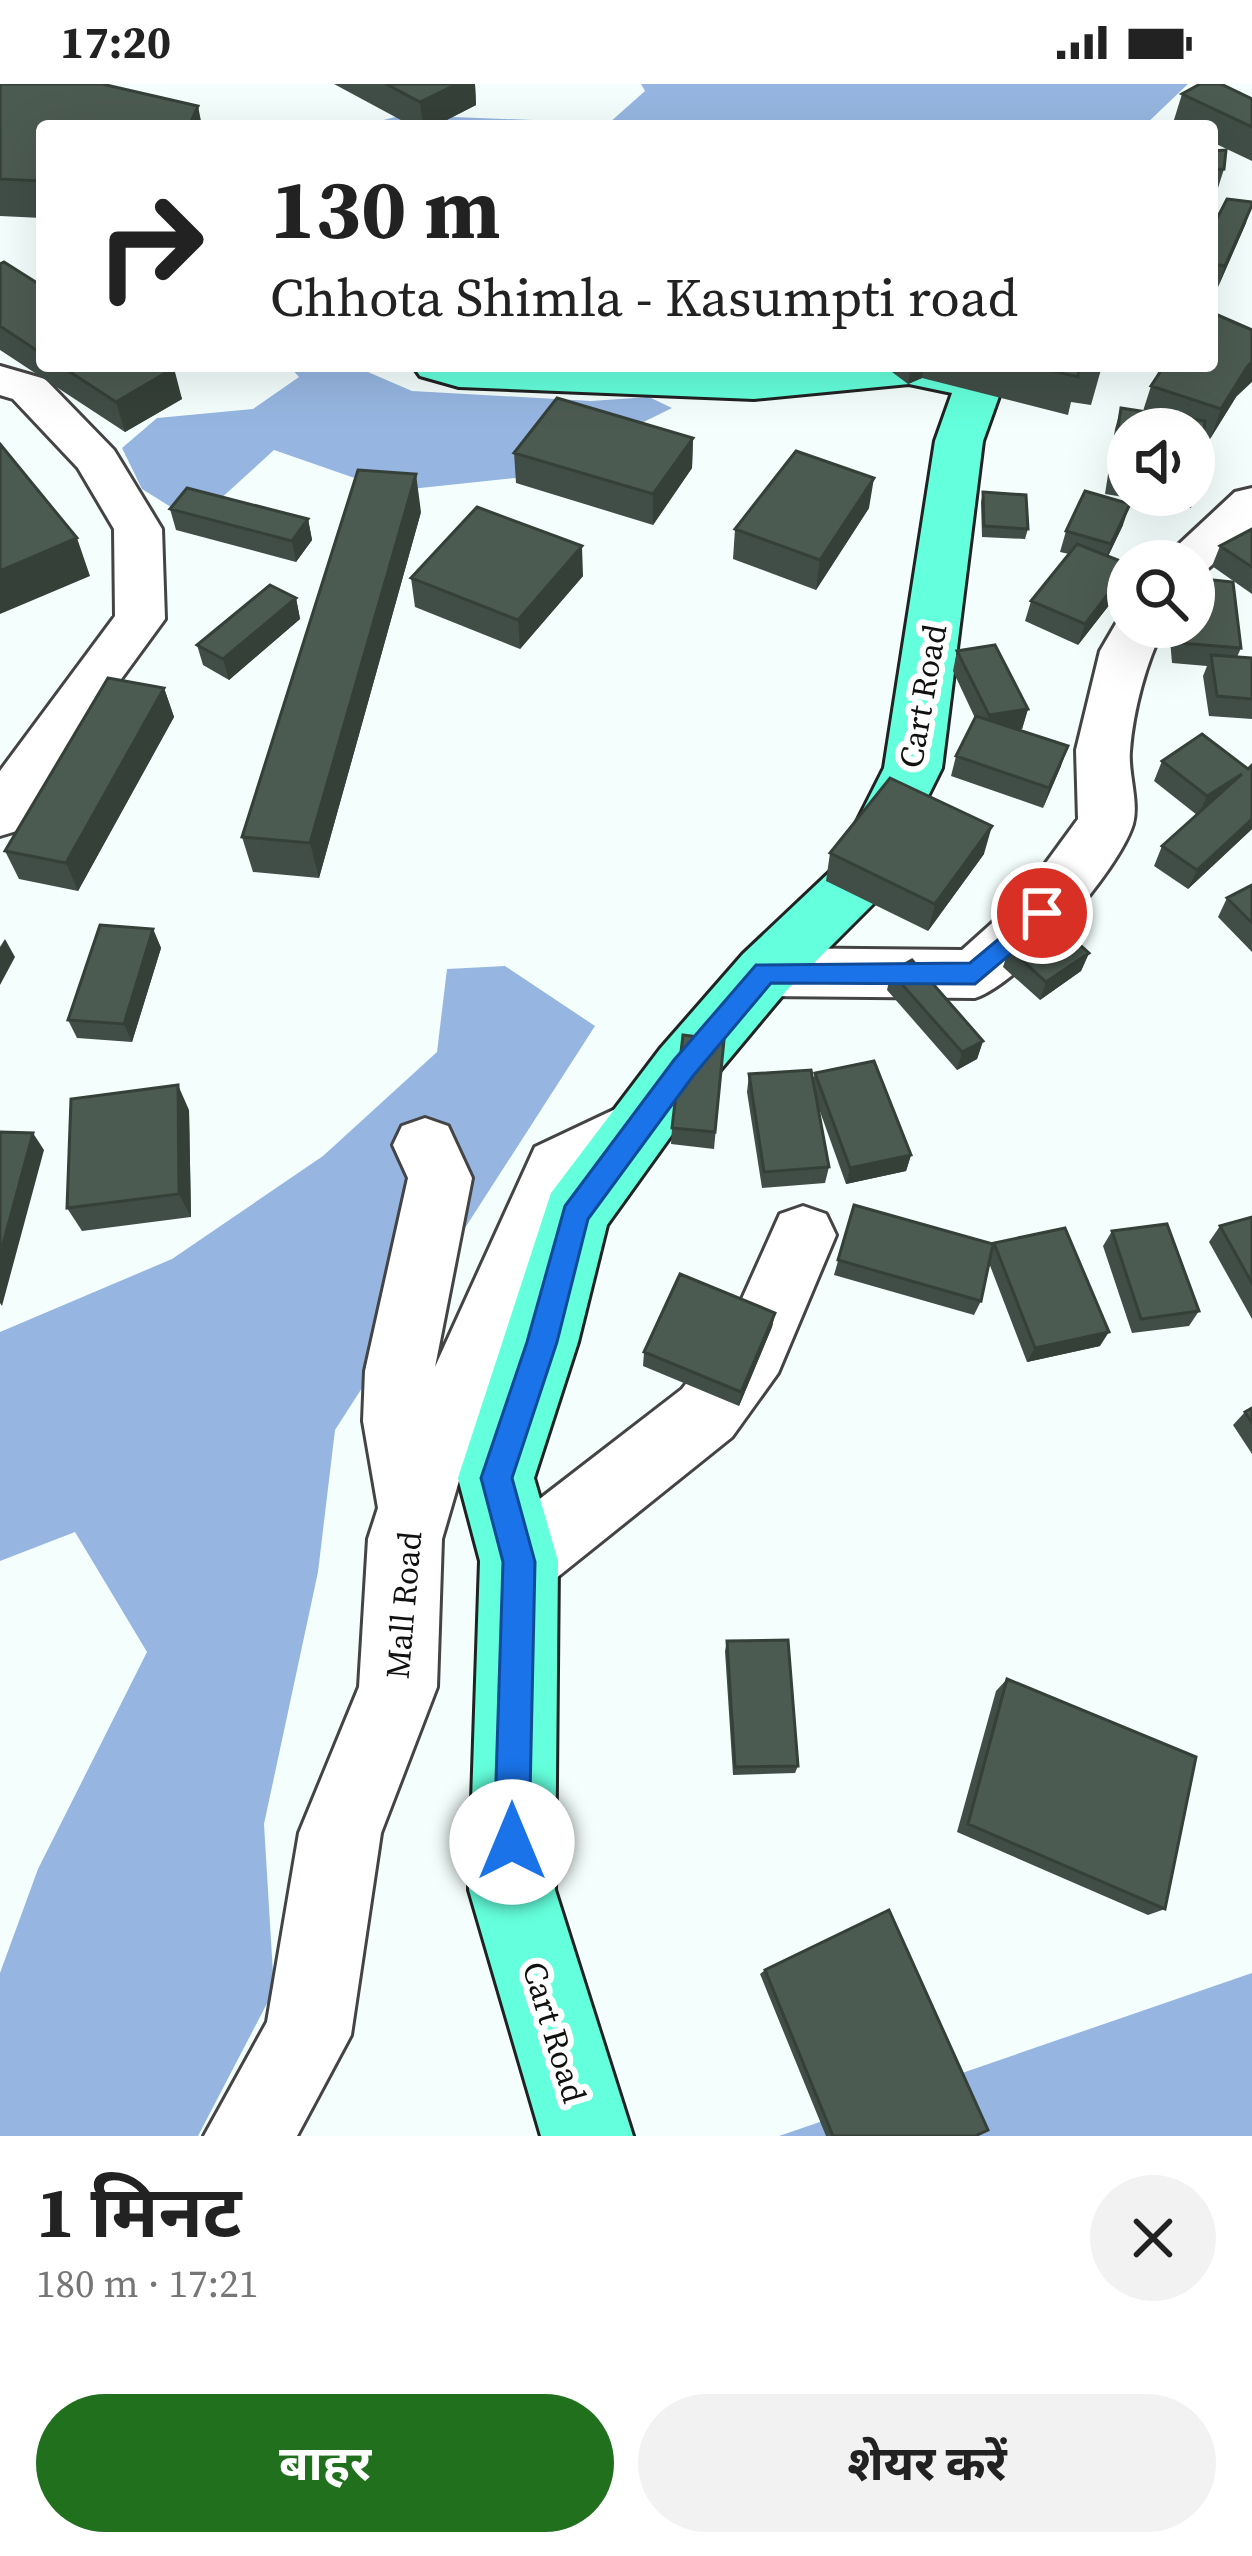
<!DOCTYPE html>
<html lang="hi">
<head>
<meta charset="utf-8">
<style>
  :root { --surface:#fff; --page:#f2f2f2; --text:#222; --muted:#767676; --accent:#20701e }
  body { margin:0; font-family:"Source Serif 4","Noto Sans Devanagari",serif; background:var(--page); color:var(--text); height:100vh; display:flex; flex-direction:column; font-size:45px; white-space:nowrap }
  * { box-sizing:border-box; margin:0 }
  p { font-size:39px; color:var(--muted) }
  .icon { flex:none; width:66px; height:66px; fill:none; stroke:currentColor; stroke-width:2; stroke-linecap:round; stroke-linejoin:round }
  .map { position:relative; height:2052px; overflow:hidden }
  .panel { display:flex; flex-direction:column; background:var(--surface); flex:1 }
  .panel>* { flex:none }
  .top-card { position:absolute; left:36px; top:36px; width:1182px; height:252px; border-radius:12px; box-shadow:0 12px 48px #0002; background:#fff; color:var(--text); overflow:hidden }
  .buttons { position:absolute; left:1107px; top:324px; display:grid; gap:24px }
  .buttons a { display:grid; place-items:center; width:108px; height:108px; border-radius:50%; background:var(--surface); box-shadow:0 12px 48px #0002; font-size:60px }
  .pin { position:absolute; display:grid; place-items:center; width:102px; height:102px; color:#fff; margin:-51px; border:6px solid #fff; border-radius:50%; box-shadow:0 3px 12px #0007 }
  .me { position:absolute; width:132px; margin:-66px; rotate:0deg; stroke-linejoin:round; filter:drop-shadow(0 0 9px #0008) }
  .turn { display:flex; align-items:center; gap:42px; height:252px; padding:0 36px; font-size:54px }
  .turn .icon { width:156px; height:156px; stroke-width:2.5 }
  .turn b { display:block; font-size:84px; line-height:102px }
  .round { display:grid; place-items:center; flex:none; width:126px; height:126px; border-radius:63px; background:var(--page) }
  .head { display:flex; align-items:center; justify-content:space-between; height:204px; padding:0 36px }
  h1 { font-size:72px; font-weight:700; line-height:90px }
  .action { display:flex; gap:24px; margin-top:auto; padding:24px 36px }
  .action a { flex:1; height:138px; border-radius:72px; background:var(--accent); color:#fff; font-size:48px; font-weight:700; line-height:138px; text-align:center }
  .action a+a { background:var(--page); color:var(--text) }
  .status { display:flex; justify-content:space-between; align-items:center; height:84px; padding:0 60px; background:var(--surface); direction:ltr }
  .status svg { height:33px; fill:currentColor }
  .map>svg:first-child { display:block }
  .forest { fill:#96b6e1 }
  .lines { fill:none; stroke-linecap:round; stroke-linejoin:round }
  .minor-casing { stroke:#444; stroke-width:6 }
  .major-casing { stroke:#222; stroke-width:6 }
  .minor { fill:#fff; fill-rule:evenodd }
  .major { fill:#64ffdc; fill-rule:evenodd }
  .wall { fill:#414e47; fill-rule:evenodd }
  .shaded-wall { fill:#354039 }
  .building { fill:#4c5b52; stroke:#354039; stroke-width:3 }
  .route { fill:#1a73e8; stroke:#114b97; stroke-width:3 }
  .labels { text-anchor:middle; stroke-width:12; stroke-linejoin:round; paint-order:stroke }
  .street-label { font-size:33px; fill:#111; stroke:#fff }
</style>
</head>
<body>
<div class="status"><b>17:20</b><svg viewBox="0 0 49 12"><path d="M0 12V9h3v3zM5 12V6h3v6zM10 12V3h3v9zM15 12V0h3v12zM26 1h20v11H26zM47 4h2v5h-2z"/></svg></div>
<div class="map">
<svg width="1252" height="2052" viewBox="0 0 1252 2052">
  <rect width="100%" height="100%" fill="#f4fffd"/>
  <path class="forest" d="M641 0H1188L1144 42H360L403 31 609 39 645 7Z
    M289 282H354L412 307 591 317 649 313 672 324 534 392 392 407 274 366 218 417 179 428 142 405 122 364 157 334 253 325 299 293Z
    M505 882 595 942 335 1346 318 1488 264 1740 274 1906 198 2052H0V1889L38 1785 147 1568 75 1448 0 1477V1248L172 1175 323 1072 437 968 447 885Z
    M1252 1889V2052H779Z"/>
  <g class="lines">
    <defs>
      <path id="minor" d="M0 282 45 295 114 366 162 445 165 535 78 654 20 746 0 752V687L115 532 114 445 78 384 13 315 0 311Z
        M1252 404V445L1203 489 1194 491V477H1161L1235 408Z
        M1128 529V543H1164C1146 578 1133 627 1130 667 1128 689 1139 718 1133 740 1119 787 1021 899 975 914L765 912 744 905 735 888 744 871 765 864 962 866 1021 813 1078 735 1076 666 1100 567 1121 531Z
        M641 1013 663 1021 673 1040 663 1059 582 1102 463 1383 442 1455 437 1603 381 1749 351 1951 297 2052H204L267 1938 299 1749 359 1603 368 1455 378 1424 363 1337 365 1287 408 1094 393 1061 402 1042 425 1034 448 1042 472 1094 435 1283 535 1063Z
        M803 1122 826 1130 836 1151 778 1289 732 1353 545 1503 519 1514 493 1503 482 1477 493 1451 682 1305 729 1244 780 1130Z"/>
      <path id="major" d="M413 282 754 287 956 282 996 291 1003 301 983 357 942 684 876 817 787 906 706 1003 607 1141 578 1258 534 1394 558 1477 555 1806 633 2052H541L469 1806 480 1477 458 1394 551 1109 660 965 743 870 833 785 884 684 935 357 952 309 909 300 754 315 459 303 420 292Z"/>
    </defs>
    <use href="#minor" class="minor-casing"/>
    <use href="#major" class="major-casing"/>
    <use href="#minor" class="minor"/>
    <use href="#major" class="major"/>
  </g>
  <path class="wall" d="M0 0 42 42V134L0 132Z
    M334 0H475L476 21 435 42H412Z
    M1182 10 1252 15V77L1212 58V42H1179L1173 39Z
    M1212 67 1224 85 1212 123Z
    M1246 139 1218 203 1212 202V144Z
    M0 180 42 202V282H170L182 315 125 348 0 266Z
    M884 282H1102L1091 321 1071 318 1068 331 922 294 908 300Z
    M1151 302 1236 313 1210 355 1203 353 1198 403 1191 424 1105 410 1115 345 1121 324 1143 327ZM1128 345H1194V411H1128Z
    M693 354 692 384 653 441 516 399 514 369Z
    M983 408 1028 445 1025 455 982 453 981 418Z
    M869 424 816 506 733 475 735 445Z
    M170 425 308 435 312 456 296 478 176 446Z
    M421 428 319 794 253 788 242 753Z
    M1123 441 1108 472 1124 502 1078 561 1025 537 1031 517 1069 470 1060 468 1066 447Z
    M1252 445V510L1212 482 1220 462Z
    M583 492 520 565 415 523 411 494Z
    M296 514 300 535 229 596 203 581 197 561Z
    M1169 543H1194L1241 564 1237 573 1252 574V635L1209 632 1203 592 1207 582 1172 579Z
    M957 567 1028 625 1022 645 1018 646 1061 682 1043 724 951 692 956 672 975 634 953 587Z
    M164 604 174 633 78 807 19 795 5 767Z
    M1162 677 1248 685 1252 681V745L1188 805 1154 782 1162 762 1197 731 1154 697Z
    M830 769 984 770 928 847 826 797Z
    M1252 801V868L1218 833 1227 814Z
    M153 845 161 864 132 958 77 954 68 936Z
    M1009 864 1089 869 1081 887 1040 916 1003 883Z
    M891 888 983 957 977 975 957 986 887 906Z
    M724 956 714 1065 671 1060 672 1044Z
    M815 989 911 1071 906 1087 846 1100 818 1022 829 1083 825 1099 762 1104 747 1008 749 990 813 998Z
    M189 1026 191 1133 82 1147 67 1124Z
    M854 1121 993 1161 994 1159 1100 1262 1027 1278 989 1179 981 1217 974 1231 834 1191Z
    M1252 1133V1235L1209 1158 1220 1142Z
    M1112 1147 1199 1227 1189 1242 1132 1249 1103 1162Z
    M775 1229 772 1243 739 1322 643 1282 644 1268Z
    M1252 1324V1370L1233 1341 1245 1328Z
    M727 1557 798 1682 795 1689 733 1691 725 1567Z
    M1007 1595 1165 1825 1148 1831 957 1748 996 1607Z
    M765 1886 975 2052H826L760 1890Z"/>
  <path class="shaded-wall" d="M457 0H475L476 21 435 42H423L420 18Z
    M198 22 202 42H189Z
    M1252 121 1246 139 1218 203 1225 182Z
    M1252 278V298L1236 313 1210 355 1221 325 1247 283Z
    M911 282H924L922 294 908 300Z
    M174 284 182 315 125 348 116 318Z
    M693 354 692 384 653 441V410Z
    M416 390 421 428 319 794 310 759Z
    M874 394 869 424 816 506 820 476Z
    M1130 420 1123 441 1104 481 1111 460Z
    M308 435 312 456 296 478 292 457Z
    M77 454 90 492 0 530V487Z
    M582 462 583 492 520 565 518 536Z
    M1128 484 1124 502 1078 561 1085 540Z
    M296 514 300 535 229 596 223 575Z
    M164 604 174 633 78 807 66 779Z
    M1028 625 1022 645 984 651 989 631Z
    M1068 662 1061 682 1043 724 1049 704Z
    M1242 690 1198 732 1207 712Z
    M1252 735V745L1188 805 1197 786Z
    M992 742 984 770 928 847 935 820Z
    M153 845 161 864 132 958 124 940Z
    M5 855 15 873 0 901V863Z
    M1089 869 1081 887 1040 916 1046 898Z
    M983 957 977 975 957 986 962 968Z
    M178 1001 189 1026 191 1133 179 1110Z
    M33 1049 44 1066 2 1222 0 1219V1171Z
    M911 1071 906 1087 846 1100 850 1084Z
    M775 1229 772 1243 739 1322 741 1308Z
    M1109 1248 1100 1262 1027 1278 1035 1264Z"/>
  <path class="building" d="M0 0H102L198 22 189 42H42V97L0 95Z
    M386 0H457L420 18Z
    M1200 0H1221L1252 15V43L1182 10Z
    M1226 66 1224 85 1212 86V67Z
    M1227 115 1252 118V121L1225 182 1212 180V144Z
    M4 178 42 202V270L0 242V180Z
    M1213 229 1252 246V278L1247 283 1221 325 1151 302 1164 282H1212Z
    M61 282H170L174 284 116 318Z
    M1032 282H1079L1078 293Z
    M557 314 693 354 653 410 514 369Z
    M1121 324 1205 337 1198 403 1194 402V345H1128V392L1111 389Z
    M0 360 77 454 0 487Z
    M796 367 874 394 820 476 735 445Z
    M358 386 416 390 310 759 242 753Z
    M187 404 308 435 292 457 170 425Z
    M1085 407 1130 420 1111 460 1066 447Z
    M983 408 1026 411 1028 445 984 442Z
    M477 423 582 462 518 536 411 494Z
    M1252 445V483L1220 462Z
    M1077 460 1128 480V484L1085 540 1031 517Z
    M1194 494 1233 498 1241 564 1180 559 1179 543H1194Z
    M270 501 296 514 223 575 197 561Z
    M995 561 1028 625 989 631 957 567Z
    M1211 571 1252 574V615L1217 612Z
    M108 594 164 604 66 779 5 767Z
    M976 632 1068 662 1049 704 956 672Z
    M1202 650 1248 685 1252 681V735L1197 786 1162 762 1242 690 1207 712 1162 677Z
    M890 694 992 742 935 820 830 769Z
    M1252 801V839L1227 814Z
    M1051 835 1089 869 1046 898 1009 864Z
    M100 841 153 845 124 940 68 936Z
    M912 876 983 957 962 968 891 888Z
    M683 951 724 956 715 1048 672 1044Z
    M874 977 911 1071 850 1084 815 989Z
    M811 986 829 1083 764 1088 749 990Z
    M178 1001 179 1110 67 1124 71 1015Z
    M0 1048 33 1049 0 1171Z
    M854 1121 993 1160 981 1217 838 1176Z
    M1252 1133V1199L1220 1142Z
    M1167 1140 1199 1227 1141 1235 1112 1147Z
    M1065 1144 1109 1248 1035 1264 994 1159Z
    M680 1190 775 1229 741 1308 644 1268Z
    M1252 1324V1339L1245 1328Z
    M788 1556 798 1682 735 1683 727 1557Z
    M1007 1595 1196 1673 1165 1825 968 1740Z
    M889 1826 988 2046 975 2052H833L765 1886Z"/>
  <path class="route" d="M1042 819 1055 829 1051 836 975 900 771 899 693 992 588 1135 557 1258 512 1394 535 1478 529 1758 524 1770 512 1775 499 1770 494 1758 503 1478 481 1394 527 1258 565 1122 674 976 756 881 970 879Z"/>
  <g class="labels">
    <g class="street-label">
      <text transform="translate(922 612) rotate(-80)" y="12">Cart Road</text>
      <text transform="translate(403 1521) rotate(-85)" y="12">Mall Road</text>
      <text transform="translate(555 1948) rotate(73)" y="12">Cart Road</text>
    </g>
  </g>
</svg>
<div class="buttons">
<a><svg class="icon" aria-label="sound" viewBox="0 0 24 24"><path d="M4 9h4l5-4v14l-5-4H4zM17 9q2 3 0 6"/></svg></a>
<a><svg class="icon" aria-label="search" viewBox="0 0 24 24"><circle cx="10" cy="10" r="6"/><path d="M15 15l6 6"/></svg></a>
</div>
<div class="pin" style="left:1042px;top:829px;background:#d93025"><svg class="icon" aria-label="arrive" viewBox="0 0 24 24"><path d="M6 21V4h12l-3 4 3 4H6"/></svg></div>
<svg class="me" style="left:512px;top:1758px" viewBox="-20 -20 40 40"><circle r="19" fill="#fff"/><path d="M0-13L10 11 0 6-10 11z" fill="#1a73e8"/></svg>
<div class="top-card">
<div class="turn"><svg class="icon" aria-label="right" viewBox="0 0 24 24"><path d="M7 20v-9h11M14 6l5 5-5 5"/></svg><div><b>130 m</b>Chhota Shimla - Kasumpti road</div></div>
</div>
</div>
<section class="panel">
<div class="head"><div><h1>1 मिनट</h1><p>180 m · 17:21</p></div><a class="round"><svg class="icon" aria-label="close" viewBox="0 0 24 24"><path d="M6 6l12 12M18 6L6 18"/></svg></a></div>
<div class="action"><a>बाहर</a><a>शेयर करें</a></div>
</section>
</body>
</html>
